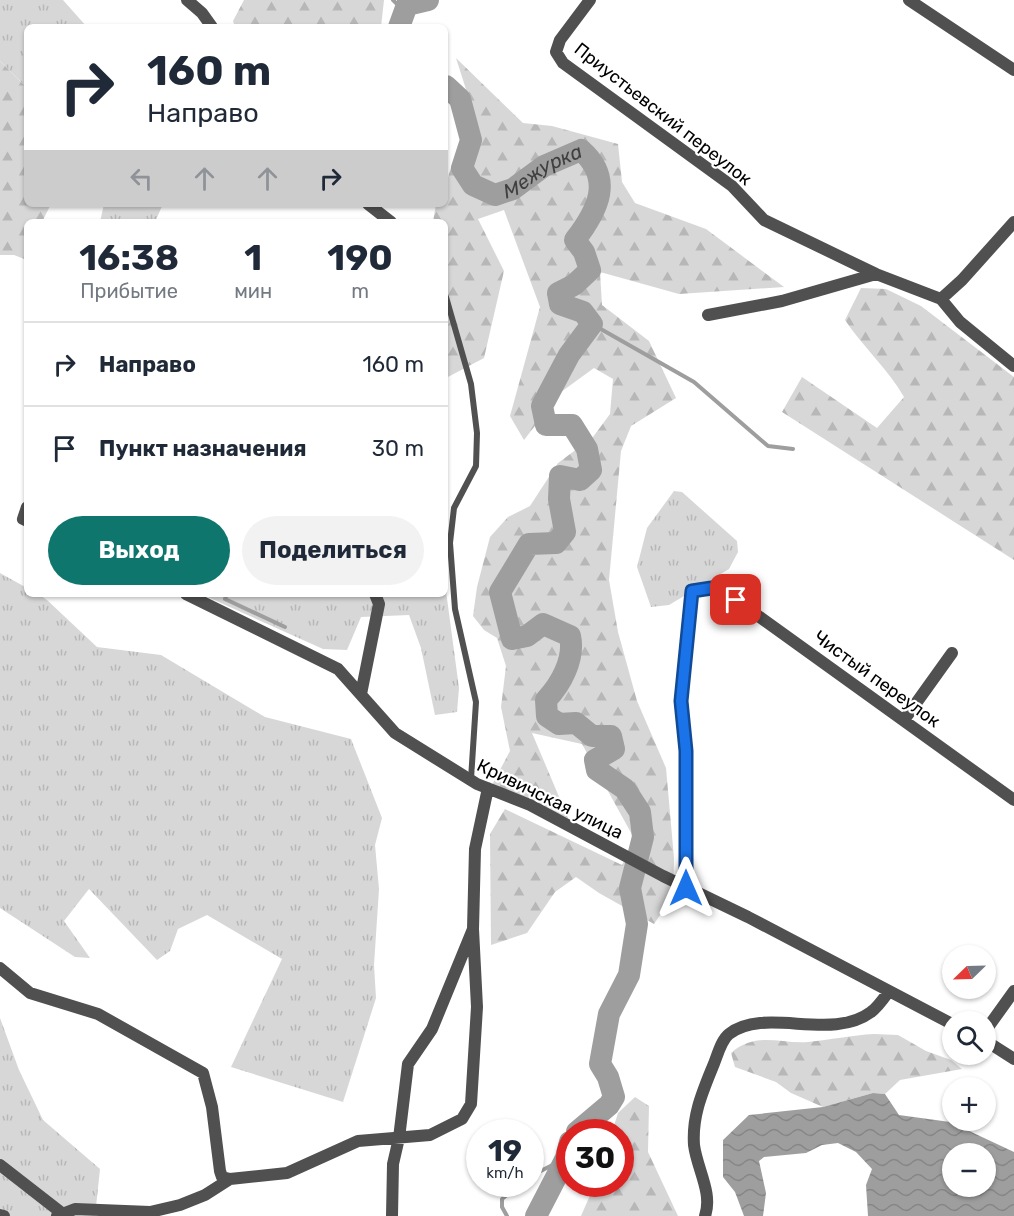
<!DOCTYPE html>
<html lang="ru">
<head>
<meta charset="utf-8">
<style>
  :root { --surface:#fff; --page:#f2f2f3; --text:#1f2937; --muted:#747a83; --line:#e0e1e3; --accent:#0f766e }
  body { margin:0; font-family:Rubik,sans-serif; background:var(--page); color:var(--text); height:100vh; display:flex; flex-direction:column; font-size:22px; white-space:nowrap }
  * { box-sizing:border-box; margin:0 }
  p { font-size:20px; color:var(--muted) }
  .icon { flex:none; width:33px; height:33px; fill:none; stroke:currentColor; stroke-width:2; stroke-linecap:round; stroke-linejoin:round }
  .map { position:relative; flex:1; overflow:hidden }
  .details { position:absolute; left:24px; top:219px; width:424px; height:378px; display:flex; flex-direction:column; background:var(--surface); border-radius:9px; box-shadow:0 2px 4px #0004 }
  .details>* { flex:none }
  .hud { position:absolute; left:24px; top:24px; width:424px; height:183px; border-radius:9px; box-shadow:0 2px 4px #0004; background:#fff; color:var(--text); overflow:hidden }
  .needle { width:39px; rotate:247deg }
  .tools { position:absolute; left:942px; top:945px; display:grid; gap:12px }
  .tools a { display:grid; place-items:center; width:54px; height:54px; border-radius:50%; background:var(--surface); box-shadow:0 2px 4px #0004; font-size:30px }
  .speed { position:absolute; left:466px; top:1119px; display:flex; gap:12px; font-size:30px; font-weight:700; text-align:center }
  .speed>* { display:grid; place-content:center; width:78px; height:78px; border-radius:50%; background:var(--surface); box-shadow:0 2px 4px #0004; line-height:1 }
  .speed small { font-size:15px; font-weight:400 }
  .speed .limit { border:9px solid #d22; background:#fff; color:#111 }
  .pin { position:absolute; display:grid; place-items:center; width:51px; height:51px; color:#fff; margin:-26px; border-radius:12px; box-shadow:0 3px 9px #0006 }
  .me { position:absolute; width:66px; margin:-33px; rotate:0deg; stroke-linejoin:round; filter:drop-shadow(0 0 4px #0008) }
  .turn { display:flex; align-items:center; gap:21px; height:126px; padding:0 24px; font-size:27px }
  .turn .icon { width:78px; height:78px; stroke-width:2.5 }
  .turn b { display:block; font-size:42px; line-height:51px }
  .lanes { display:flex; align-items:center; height:57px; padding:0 24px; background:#0003; justify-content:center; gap:30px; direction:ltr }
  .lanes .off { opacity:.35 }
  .eta { display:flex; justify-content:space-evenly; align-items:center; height:102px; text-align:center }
  .eta b { font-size:36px; font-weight:700; line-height:42px }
  .action { display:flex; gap:12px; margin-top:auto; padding:12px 24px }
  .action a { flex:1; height:69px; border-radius:36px; background:var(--accent); color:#fff; font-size:24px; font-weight:700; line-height:69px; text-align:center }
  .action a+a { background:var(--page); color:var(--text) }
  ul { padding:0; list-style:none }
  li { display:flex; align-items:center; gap:18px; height:84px; padding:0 24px; border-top:2px solid var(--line) }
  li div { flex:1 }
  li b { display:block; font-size:22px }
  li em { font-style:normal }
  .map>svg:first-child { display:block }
  .grass { fill:url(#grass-tufts) }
  .forest { fill:url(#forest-firs) }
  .water { fill:url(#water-waves); fill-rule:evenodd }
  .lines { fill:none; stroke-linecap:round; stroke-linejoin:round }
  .stream { stroke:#9e9e9e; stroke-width:4 }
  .river { stroke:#9e9e9e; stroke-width:22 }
  .lane { stroke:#505050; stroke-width:6 }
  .street { stroke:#505050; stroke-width:12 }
  .route-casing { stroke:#114b97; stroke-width:15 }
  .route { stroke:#1a73e8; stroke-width:10 }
  .labels { text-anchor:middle; stroke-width:4.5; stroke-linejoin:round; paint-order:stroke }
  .street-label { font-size:18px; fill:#000; stroke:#fff }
  .water-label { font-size:20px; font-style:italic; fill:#3f3f3f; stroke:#fff }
</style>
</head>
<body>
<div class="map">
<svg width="1014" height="1216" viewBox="0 0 1014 1216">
  <defs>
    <pattern id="grass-tufts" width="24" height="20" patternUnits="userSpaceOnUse" patternTransform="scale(1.5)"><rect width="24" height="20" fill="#d7d7d7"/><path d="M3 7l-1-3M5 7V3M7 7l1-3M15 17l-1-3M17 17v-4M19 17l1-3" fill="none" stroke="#b7b7b7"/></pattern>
    <pattern id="forest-firs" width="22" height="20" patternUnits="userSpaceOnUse" patternTransform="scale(1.5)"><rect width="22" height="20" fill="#d7d7d7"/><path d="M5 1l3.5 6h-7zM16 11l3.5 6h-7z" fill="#b7b7b7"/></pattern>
    <pattern id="water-waves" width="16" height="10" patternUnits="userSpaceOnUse" patternTransform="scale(1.5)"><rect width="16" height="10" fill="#9e9e9e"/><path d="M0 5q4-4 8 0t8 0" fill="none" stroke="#868686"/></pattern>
  </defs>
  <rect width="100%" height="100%" fill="#fff"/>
  <path class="grass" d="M0 0H63L87 27H27V88L0 61Z
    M104 204H163L155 222H100Z
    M674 491 682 492 737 541 738 552 729 569 669 605 651 607 637 567 647 528Z
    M0 573 27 588V594H38L47 600 97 647 161 655 265 717 351 739 382 818 375 845 379 889 374 965 376 998 343 1102 231 1067 282 959 207 915 178 929 170 951 157 960 89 889 64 921 90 958 75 957 0 908Z
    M446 591 459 688 457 712 435 715 421 648 409 615 361 617 347 650 323 649 201 594H446Z
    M0 1018 19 1070 43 1120 100 1169 95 1216H0Z"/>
  <path class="forest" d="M244 0H384L381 27H235L233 21Z
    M456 58 523 123 552 126 618 144 622 182 635 203 706 229 784 287 679 294 600 272 602 305 649 341 676 398 631 426 621 451 609 580 618 632 637 701 666 768 674 858 673 896 654 924 599 893 576 877 555 892 527 933 491 945 490 834 505 809 622 865 635 840 582 744 532 733 568 818 492 785 510 751 501 707 506 666 497 638 484 630 473 616 477 587 490 537 508 517 530 506 558 463 593 437 610 414 613 379 594 368 561 392 524 440 510 416 540 307 504 210 478 219 504 271 484 358 446 378V222H433L436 204H446C446 166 454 156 479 130Z
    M0 61 27 88V204H51L42 222H27V260L14 255H0Z
    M861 288 886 289 921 306 1014 377V560L782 412 802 377 877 428 904 397C888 369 863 347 845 320Z
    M874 1034 898 1035 926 1051 951 1060 962 1069 900 1080 885 1094 873 1093 823 1107 791 1093 776 1082 735 1067 731 1053C756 1031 779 1044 808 1042 830 1040 852 1035 874 1034Z
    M635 1097 649 1106 648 1152 678 1216H581L595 1184H621V1132H612L618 1113Z"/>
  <path class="water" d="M873 1093 885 1094 899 1115 950 1122 1014 1152V1216H868L866 1185 872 1169 856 1152 838 1143 822 1145 806 1153 764 1157 759 1161 766 1193 763 1216H744L735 1192 723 1177V1140L749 1115 823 1107ZM952 1154H986V1186H952Z"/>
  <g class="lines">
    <path class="stream" d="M393 0 405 12
      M592 324 694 382 768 446 793 449
      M227 594 225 599 285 627
      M531 1176 566 1158
      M507 1216 502 1207V1199L520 1184"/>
    <g class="river">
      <path d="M399 27 407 5 428 0"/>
      <path id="s1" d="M446 86 460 99 471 140 462 168 473 185 495 195 513 189 544 166 581 150C614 179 598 210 575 240L584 252 590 270 574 285 558 293 560 304 583 312 592 324 569 355 542 406 546 425H572L587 449 591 470 580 480 560 476 559 499 565 532 556 543 529 544 500 592 512 639 527 636 543 624 570 636C575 659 561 684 546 700L547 716 559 724 576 723 592 736H611L614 749 595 760 597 770 625 789 640 812 643 837 630 888 637 924 629 975 609 1014 600 1064 608 1077 614 1097 609 1105 577 1132"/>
      <path d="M536 1216 566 1158 570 1142"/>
    </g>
    <path class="lane" d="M446 297 471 384 477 433 476 466 454 508 450 543 455 609 476 702 471 779"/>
    <path class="street" d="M187 0 202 13 212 27
      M590 0 560 40 556 52 563 63 732 186 764 220 876 274 941 299 960 322 1014 366
      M909 0 1014 70
      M368 204 391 222
      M941 299 962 280 1014 222
      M708 315 782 301 876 274
      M27 507 23 519 27 521
      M186 594 338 669 395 733 477 784 530 805 663 876 748 917 952 1024
      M361 694 379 604 375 594
      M904 720 952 653
      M686 888V751L681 701 692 591 718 587 1014 800
      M0 968 30 993 98 1014 203 1073 212 1107 220 1171 222 1177 230 1179
      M986 1030 1014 991
      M986 1041 1014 1059
      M0 1165 63 1214
      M0 1215 4 1216
      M57 1216 75 1209 150 1212 180 1205 205 1195 230 1179 287 1173 358 1141 430 1135 462 1119 471 1104 477 1007 473 929
      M392 1216 393 1164 399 1138 408 1064 432 1029 473 929 475 849 488 788
      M705 1216C713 1193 697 1169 694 1145 692 1116 702 1093 713 1066 717 1057 721 1040 729 1034 765 1006 831 1042 871 1012 878 1007 884 998 889 991"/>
  </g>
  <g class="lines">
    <defs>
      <path id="route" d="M686 888V751L681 701 692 591 718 587 736 600"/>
    </defs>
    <use href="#route" class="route-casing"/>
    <use href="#route" class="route"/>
  </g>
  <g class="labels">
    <g class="street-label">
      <text transform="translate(663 114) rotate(38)" y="6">Приустьевский переулок</text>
      <text transform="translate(877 679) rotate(36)" y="6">Чистый переулок</text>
      <text transform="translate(550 799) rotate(26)" y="6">Кривичская улица</text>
    </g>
    <g class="water-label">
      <text dy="7" stroke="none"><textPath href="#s1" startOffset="189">Межурка</textPath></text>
    </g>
  </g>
</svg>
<div class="tools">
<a><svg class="needle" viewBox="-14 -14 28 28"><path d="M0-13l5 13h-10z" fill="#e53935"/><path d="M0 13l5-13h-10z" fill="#747a83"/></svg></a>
<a><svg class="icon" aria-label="search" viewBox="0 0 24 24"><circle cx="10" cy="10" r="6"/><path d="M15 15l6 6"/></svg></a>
<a>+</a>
<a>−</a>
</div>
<div class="speed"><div>19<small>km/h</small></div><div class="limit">30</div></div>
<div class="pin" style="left:736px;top:600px;background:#d93025"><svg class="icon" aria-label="arrive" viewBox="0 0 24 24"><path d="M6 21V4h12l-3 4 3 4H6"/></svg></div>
<svg class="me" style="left:686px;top:888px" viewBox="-20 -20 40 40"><path d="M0-17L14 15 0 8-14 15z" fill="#1a73e8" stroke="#fff" stroke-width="4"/></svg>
<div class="hud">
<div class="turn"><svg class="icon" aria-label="right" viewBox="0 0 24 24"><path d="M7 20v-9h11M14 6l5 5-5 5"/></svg><div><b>160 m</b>Направо</div></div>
<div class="lanes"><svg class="icon off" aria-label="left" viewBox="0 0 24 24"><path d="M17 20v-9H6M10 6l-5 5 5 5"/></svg><svg class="icon off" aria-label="ahead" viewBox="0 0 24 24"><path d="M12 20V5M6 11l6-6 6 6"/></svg><svg class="icon off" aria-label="ahead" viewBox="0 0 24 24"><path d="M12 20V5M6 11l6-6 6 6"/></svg><svg class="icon" aria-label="right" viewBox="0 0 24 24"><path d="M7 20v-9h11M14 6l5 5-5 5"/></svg></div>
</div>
<section class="details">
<div class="eta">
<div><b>16:38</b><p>Прибытие</p></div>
<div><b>1</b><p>мин</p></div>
<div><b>190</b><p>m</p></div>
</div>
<ul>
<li><svg class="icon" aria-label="right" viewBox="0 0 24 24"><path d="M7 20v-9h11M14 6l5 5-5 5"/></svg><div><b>Направо</b></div><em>160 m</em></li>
<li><svg class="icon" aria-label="arrive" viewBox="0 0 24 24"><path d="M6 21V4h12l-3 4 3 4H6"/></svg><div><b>Пункт назначения</b></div><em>30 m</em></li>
</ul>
<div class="action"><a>Выход</a><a>Поделиться</a></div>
</section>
</div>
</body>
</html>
